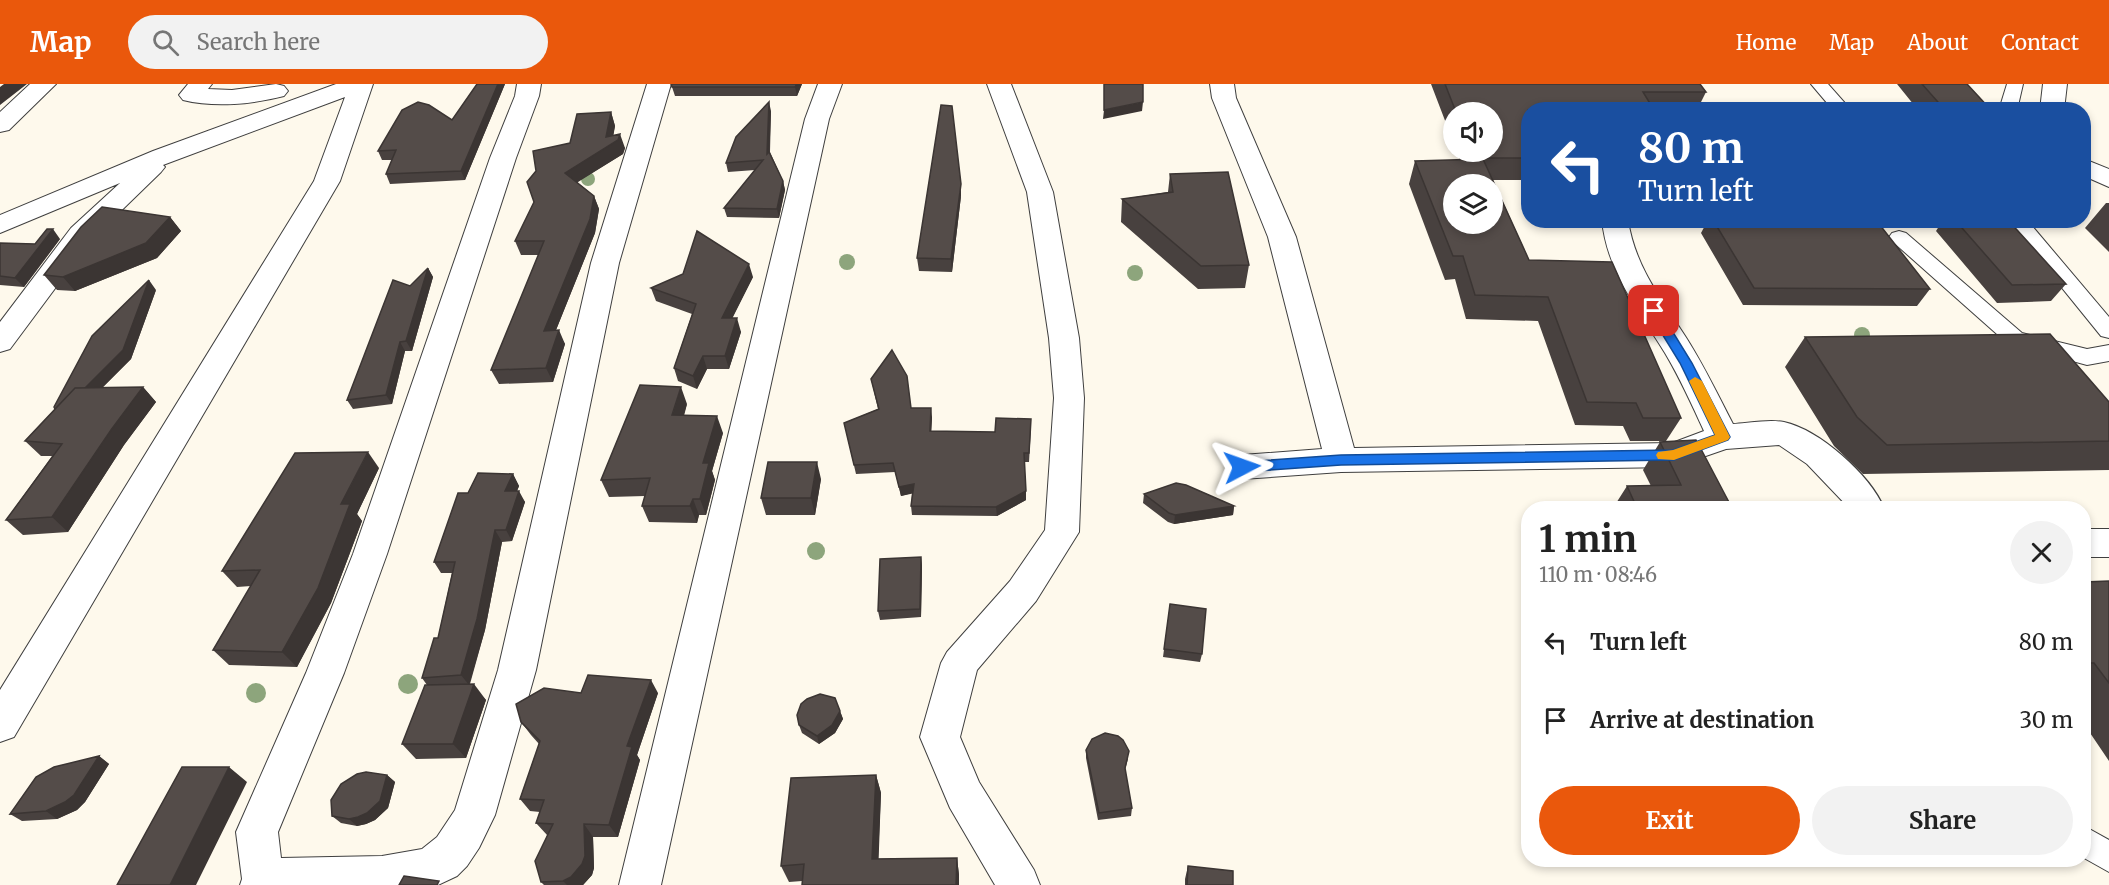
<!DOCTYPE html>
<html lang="en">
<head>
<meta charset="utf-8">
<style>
  :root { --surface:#fff; --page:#f2f2f2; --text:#222; --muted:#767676; --accent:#ea580c }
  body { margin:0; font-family:Merriweather,serif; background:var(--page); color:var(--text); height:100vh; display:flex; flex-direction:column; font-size:22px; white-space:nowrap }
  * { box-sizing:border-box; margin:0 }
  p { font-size:20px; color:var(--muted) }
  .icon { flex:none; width:33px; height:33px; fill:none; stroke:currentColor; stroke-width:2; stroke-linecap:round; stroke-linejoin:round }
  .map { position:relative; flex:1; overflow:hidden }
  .details { position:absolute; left:1521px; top:417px; width:570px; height:366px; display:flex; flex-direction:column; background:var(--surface); border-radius:24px; box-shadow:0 3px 9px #0003 }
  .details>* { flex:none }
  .top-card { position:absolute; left:1521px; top:18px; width:570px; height:126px; border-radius:24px; box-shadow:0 3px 9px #0003; background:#1a4fa0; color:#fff; overflow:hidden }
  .controls { position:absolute; left:1443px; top:18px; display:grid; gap:12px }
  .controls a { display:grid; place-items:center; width:60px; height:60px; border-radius:50%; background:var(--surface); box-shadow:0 3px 9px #0003; font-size:30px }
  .pin { position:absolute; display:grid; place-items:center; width:51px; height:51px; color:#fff; margin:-26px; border-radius:12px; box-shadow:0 3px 9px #0006 }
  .me { position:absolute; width:66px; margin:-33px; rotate:86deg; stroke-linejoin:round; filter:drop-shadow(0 0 4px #0008) }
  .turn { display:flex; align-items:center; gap:21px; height:126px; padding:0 18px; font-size:27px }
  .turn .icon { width:78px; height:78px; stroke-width:2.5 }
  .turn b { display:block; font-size:42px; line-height:51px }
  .round { display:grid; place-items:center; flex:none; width:63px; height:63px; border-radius:32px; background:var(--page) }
  .head { display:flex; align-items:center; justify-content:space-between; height:102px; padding:0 18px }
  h1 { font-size:36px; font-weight:700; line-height:45px }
  .primary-button { display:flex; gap:12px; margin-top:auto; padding:12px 18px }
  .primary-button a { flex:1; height:69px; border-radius:36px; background:var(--accent); color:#fff; font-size:24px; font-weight:700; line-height:69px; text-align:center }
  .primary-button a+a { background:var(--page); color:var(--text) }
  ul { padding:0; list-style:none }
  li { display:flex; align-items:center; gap:18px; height:78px; padding:0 18px }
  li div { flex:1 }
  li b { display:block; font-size:22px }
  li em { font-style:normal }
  header { display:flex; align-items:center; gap:36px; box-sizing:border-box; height:84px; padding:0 30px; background:var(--accent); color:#fff }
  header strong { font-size:28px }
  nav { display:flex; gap:33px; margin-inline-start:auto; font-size:21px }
  .search { width:420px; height:54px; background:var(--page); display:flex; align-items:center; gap:15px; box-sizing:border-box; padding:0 21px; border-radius:33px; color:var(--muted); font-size:22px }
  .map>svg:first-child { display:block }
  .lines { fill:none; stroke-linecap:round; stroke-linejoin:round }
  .service-casing { stroke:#3f3f3f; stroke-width:2 }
  .minor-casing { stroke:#3f3f3f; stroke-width:2 }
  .service { fill:#fff; fill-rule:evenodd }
  .minor { fill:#fff; fill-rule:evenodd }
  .tree { fill:#8da57c }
  .wall { fill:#48413f }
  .shaded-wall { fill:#3b3533 }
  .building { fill:#544c49; stroke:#3b3533; stroke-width:1.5; fill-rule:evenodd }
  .route { fill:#1a73e8; stroke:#114b97; stroke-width:1.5 }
  .slow { fill:#f59e0b }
</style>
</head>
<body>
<header>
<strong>Map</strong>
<div class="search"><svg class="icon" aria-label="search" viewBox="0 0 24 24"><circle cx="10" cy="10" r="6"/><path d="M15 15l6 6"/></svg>Search here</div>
<nav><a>Home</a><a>Map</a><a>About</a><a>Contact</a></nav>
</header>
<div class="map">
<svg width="2109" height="801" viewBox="0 0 2109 801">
  <rect width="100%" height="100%" fill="#fef9ec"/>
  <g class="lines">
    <defs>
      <path id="service" d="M1811 0H1828L1851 26H1833Z
        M2007 0H2023L2017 26H1999Z
        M2007 136H2027L2109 233V254L2101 252Z
        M1899 147 1906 149 2022 249 2087 265 2109 261V277L2087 281 2007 259 1892 157 1889 153 1892 149Z
        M2084 742 2109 756V788L2084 774Z"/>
      <path id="minor" d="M30 0H56L9 46 0 48V28Z
        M188 0H212L208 5 232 6 276 0 284 2 288 7 284 12C253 20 215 24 183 16L179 11Z
        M336 0H373L340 97 14 653 0 658V606L314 97 345 13 163 81 165 83 161 88 91 156 10 265 0 268V238L71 144 120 99 0 149V131L153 67Z
        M517 0H541L539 12 516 74 387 470 344 589 278 748 281 774 382 772 422 765 437 753 455 726 498 586 591 179 647 0H671L619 179 536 586 495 731 479 764 467 782 457 792 438 801H240L242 795 236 748 306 589 353 470 490 74 515 12Z
        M818 0H842L829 35 661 801H619L805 35Z
        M987 0H1011L1053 108 1079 254 1084 314 1079 448 1036 517 977 586 960 653 979 698 1034 786 1040 801H995L950 724 920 653 941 579 947 568 1010 497 1045 446 1054 314 1049 254 1027 108Z
        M1210 0H1234L1236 14 1296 153 1354 364 1672 359 1704 347C1692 321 1680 294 1665 269 1639 226 1607 188 1602 136H1628C1635 183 1662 216 1687 255 1704 282 1718 311 1733 340 1749 339 1768 335 1784 338 1820 346 1870 391 1884 424H1849L1807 380 1779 361 1726 365 1674 383 1341 388 1242 395 1230 392 1226 383 1230 374 1242 371 1322 365 1268 153 1212 14Z
        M2043 0H2067L2064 26H2040Z
        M2084 75 2109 85V103L2084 92Z
        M2084 445H2109V473H2084Z"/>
    </defs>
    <use href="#service" class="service-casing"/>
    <use href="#minor" class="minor-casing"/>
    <use href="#service" class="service"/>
    <use href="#minor" class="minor"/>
  </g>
  <g class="tree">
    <circle cx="588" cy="95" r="7"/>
    <circle cx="847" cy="178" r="8"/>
    <circle cx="1135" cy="189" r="8"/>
    <circle cx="1862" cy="251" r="8"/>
    <circle cx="816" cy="467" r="9"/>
    <circle cx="408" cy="600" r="10"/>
    <circle cx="256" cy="609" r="10"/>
  </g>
  <path class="wall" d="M477 0H505L465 96 390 100 386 90 392 76H382L378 67 452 36Z
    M671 0H802L797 12H675Z
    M1431 0H1700L1706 8 1697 26H1528V96H1493L1529 176 1681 334 1666 357H1630L1623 342 1575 341 1538 237 1466 235 1455 195 1445 196 1409 100 1415 77 1460 76 1456 68H1492V28H1454V60Z
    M1897 0H1967L1991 26H1918Z
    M771 27 770 68 783 97 785 106 779 134 727 133 724 124 755 86 728 88 726 79Z
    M611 28 615 42 613 51 625 64 623 70 577 98 594 112 599 125 595 149 556 246 565 260 553 298 499 300 491 286 539 171H521L515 157Z
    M1170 90 1249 181 1245 204 1198 205 1121 138 1122 115 1168 108Z
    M961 112 952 188 919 187 917 174Z
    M2106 119H2109V168L2085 144Z
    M170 133 181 147 157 174 75 207 57 206 44 191Z
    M1708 136H1876L1930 205 1917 222 1743 221 1701 149Z
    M1943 136H2008L2066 200 2051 217 1997 219 1936 147Z
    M60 155 24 203 0 201V159L35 160Z
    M428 184 433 193 412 267H405L392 320 353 325 347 316 410 202Z
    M753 193 732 234 741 248 729 285H707L697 305 678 297 674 284 692 230 656 217 651 204Z
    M156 206 131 275 102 304 143 303 156 318 124 361 68 448 23 451 6 436 52 372H41L25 357 55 325Z
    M1805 253 2109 318V386L1863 390 1834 362 1785 283Z
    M871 295 911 324 932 333 931 347 995 348 1031 344 1029 378H1024L1026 416 997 432 912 431 911 422 912 409 901 412 895 388 856 390 844 339 878 325Z
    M687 320 684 332 723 349 712 387 715 396 706 431H699L697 439 649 438 642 422 645 412 609 413 601 396Z
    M1660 358 1732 424H1613L1627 402H1651L1643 386Z
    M379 384 357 430 362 437 331 519 297 583 229 581 213 566 251 502 237 503 222 487Z
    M513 390 519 402 517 407 525 418 512 457 502 458 485 546 470 600 486 616 466 674 416 675 402 660 427 601 422 594 438 554 452 489H441L434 478 468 409Z
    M821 395 815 431H766L761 414Z
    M1144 410 1234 422 1233 431 1174 440 1168 438 1143 419Z
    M921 473 922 482 921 533 880 536 878 527Z
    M2109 497V677L2084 640V498Z
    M1170 520 1202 570 1200 578 1163 573Z
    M581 609H658L637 671 640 676 618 753H593L594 784 592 791 583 801H544L541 798 547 751 536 739 540 728 530 727 520 715 539 660 531 651 521 638Z
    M840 627 843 635 835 649 819 660 802 649 799 641Z
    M1086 666 1128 675 1125 686 1132 724 1131 732 1098 736 1086 674Z
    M99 672 109 680 85 718 77 726 57 735 22 737 10 730Z
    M387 691 395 698 388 724 375 736 366 740 357 742 341 739 332 732Z
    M876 691 881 709 878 775 957 774 959 791V801H802V797L789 798 781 782Z
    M1188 782 1233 801H1185V795Z"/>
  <path class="shaded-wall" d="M4 0H27L0 21V3Z
    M498 0H505L465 96 461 87Z
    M797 0H802L797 12 795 3Z
    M769 18 771 27 769 79 767 70Z
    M1143 18 1142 27 1103 35 1104 26Z
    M611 28 615 42 612 60 620 50 625 64 623 70 570 103 565 89 606 53Z
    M783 97 785 106 779 134 777 125Z
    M961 100V112L952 188 951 175Z
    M594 112 599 125 595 149 550 261 544 247Z
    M170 133 181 147 157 174 75 207 63 193Z
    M53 145 60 155 24 203 15 194Z
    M749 180 753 193 726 247 722 234Z
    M428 184 433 193 412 267 406 257Z
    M149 196 156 206 131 275 69 337 60 328Z
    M737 234 741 248 729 285 725 272Z
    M559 246 565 260 553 298 546 284Z
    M400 258 405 267 392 320 386 311Z
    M703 272 707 285 697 305 693 292Z
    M143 303 156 318 124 361 68 448 52 433 111 346Z
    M681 303 687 320 678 349 672 331Z
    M931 324 932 333 931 356 930 347Z
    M717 332 723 349 712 387 715 396 706 431 700 415 703 379Z
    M368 368 379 384 357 430 362 437 331 519 297 583 282 568 341 420Z
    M817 378 821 395 815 431 811 414Z
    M513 390 519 402 512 419 505 407Z
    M914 400 915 409 901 412 899 403Z
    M519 407 525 418 512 457 506 446Z
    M1026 407V416L997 432 996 423Z
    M693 415 699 431 697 439 690 422Z
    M1234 422 1233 431 1174 440 1175 431Z
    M495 446 502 458 485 546 469 601 461 591Z
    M921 473 922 482 921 533 920 525Z
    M651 596 658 609 637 671 640 676 618 753 609 741 627 662Z
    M474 600 486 616 466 674 453 660Z
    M840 627 843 635 835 649 819 660 817 652Z
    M99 672 109 680 85 718 77 726 57 735 46 727Z
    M229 683 247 698 196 801H170Z
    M387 691 395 698 388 724 375 736 366 740 357 742 349 735Z
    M876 691 881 709 878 792 872 775Z
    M584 740 593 753 594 784 592 791 583 801H567L563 797Z
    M957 774 959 791V801H956Z"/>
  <path class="building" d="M477 0H498L461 87 386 90 396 66 378 67 402 26 418 18 429 21 452 36Z
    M671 0H797L795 3H672Z
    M1104 0H1143V18L1104 26Z
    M1445 0H1700L1706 8H1643L1654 26H1528V74H1474L1472 68H1492V28H1456Z
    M1922 0H1967L1991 26H1945Z
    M769 18 767 70 769 68 783 97 777 125 724 124 763 76 726 79 736 53Z
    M941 21 952 22 961 100 951 175 917 174Z
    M611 28 606 53 620 50 618 56 565 89 594 112 590 135 544 247 559 246 546 284 491 286 544 157H515L534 118 527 98 536 87 533 67 570 59 577 30Z
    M1483 75 1529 176 1612 178 1681 334H1643L1636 319 1587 318 1548 213 1475 211 1463 172H1453L1415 77ZM1454 100H1492V140H1454Z
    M1228 88 1249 181 1201 182 1122 115 1173 108 1170 90Z
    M102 123 170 133 146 159 63 193 44 191 81 143Z
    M1713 136H1876L1930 205 1754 204Z
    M1955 136H2008L2066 200 2012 201Z
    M47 145H53L15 194 0 192V159L35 160Z
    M697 147 749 180 722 234H737L725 272H703L693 292 674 284 696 220 651 204 683 190Z
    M428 184 406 257 400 258 386 311 347 316 393 196 410 202Z
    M149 196 123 266 85 304H75L55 325 54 323 92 252Z
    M2050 250 2109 318V357L1887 361 1857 333 1805 253Z
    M892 266 907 292 911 324H931L930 347 995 348 996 334 1031 335 1029 369H1024L1026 407 996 423 911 422 914 400 899 403 893 379 854 381 844 339 879 325 871 295Z
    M640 301 681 303 672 331 717 332 703 379H709L700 415H693L690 422H642L650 394 601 396Z
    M143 303 111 346 52 433 6 436 62 360 25 357 75 304Z
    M1696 356 1701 365 1732 424H1637L1627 402 1681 401 1660 358Z
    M368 368 341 420H350L318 504 282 568 213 566 260 486 222 487 295 369Z
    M768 378H817L811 414H761Z
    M478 389 513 390 505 407H519L506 446H495L477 535 461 591 422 594 434 554H438L455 478H434L458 409H468Z
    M1176 399 1186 401 1234 422 1175 431 1169 429 1144 410Z
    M921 473 920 525 878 527 880 475Z
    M2109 497V599L2094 579H2084V498Z
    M1170 520 1206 525 1202 570 1164 565Z
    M588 591 651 596 627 662 632 663 609 741 584 740 585 772 582 780 571 793 563 797 541 798 535 777 553 740 536 739 544 716 520 715 540 657 521 638 516 620 544 604 581 609Z
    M474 600 453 660H402L425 601Z
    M820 610 835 614 840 627 832 641 817 652 799 641 797 631 801 620 807 615Z
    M1105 649 1118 652 1123 656 1129 667 1125 684 1132 724 1099 729 1086 666 1092 655Z
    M99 672 74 711 65 718 46 727 10 730 36 693 54 683Z
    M182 683H229L170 801H117Z
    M366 688 387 691 380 717 367 729 358 733 349 735 332 732 331 716 341 700 357 690Z
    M876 691 872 775 957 774 956 801H802L804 780 781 782 791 694Z
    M1188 782 1233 787V801H1187Z
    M404 792 439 797 437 801H399Z"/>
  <path class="route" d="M1654 223 1658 224 1692 279 1730 353 1728 356 1674 376 1341 381 1242 388 1235 383 1242 378 1341 371 1673 366 1715 351 1680 279 1648 227Z"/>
  <path class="slow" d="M1695 293 1702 297 1730 353 1728 356 1674 376 1658 375 1656 371 1658 368 1673 366 1715 351 1689 297Z"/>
</svg>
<div class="controls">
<a><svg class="icon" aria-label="sound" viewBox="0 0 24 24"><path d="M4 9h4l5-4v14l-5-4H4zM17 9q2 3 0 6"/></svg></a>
<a><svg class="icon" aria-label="layers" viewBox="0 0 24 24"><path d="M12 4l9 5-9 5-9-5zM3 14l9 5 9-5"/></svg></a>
</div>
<div class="pin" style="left:1654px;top:227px;background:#d93025"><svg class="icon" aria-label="arrive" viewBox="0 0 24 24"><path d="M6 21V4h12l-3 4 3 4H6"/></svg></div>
<svg class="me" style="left:1242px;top:383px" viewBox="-20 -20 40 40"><path d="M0-17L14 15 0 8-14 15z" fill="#1a73e8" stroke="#fff" stroke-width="4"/></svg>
<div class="top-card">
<div class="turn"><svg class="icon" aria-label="left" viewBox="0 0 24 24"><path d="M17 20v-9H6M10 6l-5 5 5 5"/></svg><div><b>80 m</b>Turn left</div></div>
</div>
<section class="details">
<div class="head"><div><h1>1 min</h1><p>110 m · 08:46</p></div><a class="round"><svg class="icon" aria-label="close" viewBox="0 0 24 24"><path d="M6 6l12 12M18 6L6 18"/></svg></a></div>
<ul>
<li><svg class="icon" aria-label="left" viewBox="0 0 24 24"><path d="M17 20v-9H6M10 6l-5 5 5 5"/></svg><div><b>Turn left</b></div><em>80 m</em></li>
<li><svg class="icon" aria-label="arrive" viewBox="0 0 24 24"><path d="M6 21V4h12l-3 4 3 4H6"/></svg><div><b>Arrive at destination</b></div><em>30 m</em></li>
</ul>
<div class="primary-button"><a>Exit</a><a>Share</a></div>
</section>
</div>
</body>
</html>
